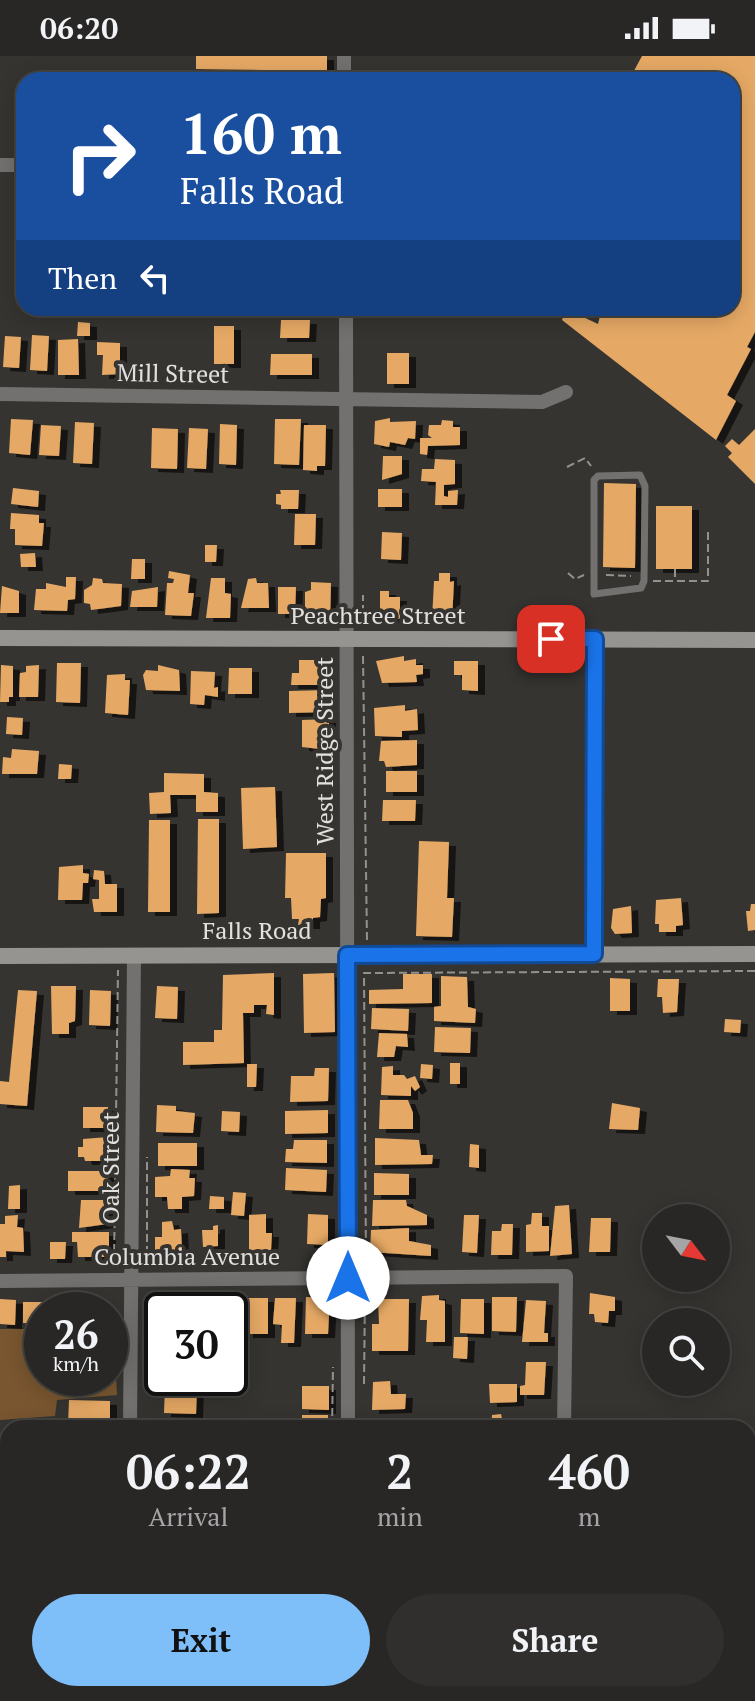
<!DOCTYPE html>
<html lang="en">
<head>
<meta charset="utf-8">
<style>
  :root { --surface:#282725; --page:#302f2d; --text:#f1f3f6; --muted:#a5a5a7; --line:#444442; --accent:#7ebef9 }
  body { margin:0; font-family:"PT Serif",serif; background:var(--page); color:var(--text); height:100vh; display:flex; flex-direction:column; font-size:30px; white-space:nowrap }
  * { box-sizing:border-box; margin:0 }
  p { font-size:26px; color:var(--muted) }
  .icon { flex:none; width:44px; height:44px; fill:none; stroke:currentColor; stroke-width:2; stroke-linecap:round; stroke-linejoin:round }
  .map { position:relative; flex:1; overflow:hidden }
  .side { position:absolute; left:0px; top:1364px; width:756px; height:282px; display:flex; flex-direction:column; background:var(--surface); border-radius:24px 24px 0 0; box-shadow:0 4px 20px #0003,0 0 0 2px var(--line) }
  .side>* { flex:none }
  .banner { position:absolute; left:16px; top:16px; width:724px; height:244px; border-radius:24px; box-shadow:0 4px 20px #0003,0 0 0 2px var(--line); background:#1a4fa0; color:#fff; overflow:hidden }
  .needle { width:52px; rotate:122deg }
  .fabs { position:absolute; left:642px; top:1148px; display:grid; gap:16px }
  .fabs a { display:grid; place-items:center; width:88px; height:88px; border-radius:50%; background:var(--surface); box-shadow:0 4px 20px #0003,0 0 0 2px var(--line); font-size:40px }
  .speed { position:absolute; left:24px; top:1236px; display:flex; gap:16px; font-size:40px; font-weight:700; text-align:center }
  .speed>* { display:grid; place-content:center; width:104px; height:104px; border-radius:50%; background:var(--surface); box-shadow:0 4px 20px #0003,0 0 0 2px var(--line); line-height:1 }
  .speed small { font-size:20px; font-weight:400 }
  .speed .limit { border:4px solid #111; border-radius:12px; background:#fff; color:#111 }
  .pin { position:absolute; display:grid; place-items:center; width:68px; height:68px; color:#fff; margin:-34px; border-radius:16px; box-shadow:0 4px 12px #0006 }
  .me { position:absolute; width:88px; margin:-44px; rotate:0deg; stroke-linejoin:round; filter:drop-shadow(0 0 6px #0008) }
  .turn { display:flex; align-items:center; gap:28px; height:168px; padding:0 32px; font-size:36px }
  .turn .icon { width:104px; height:104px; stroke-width:2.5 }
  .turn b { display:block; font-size:56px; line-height:68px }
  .then { display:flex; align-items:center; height:76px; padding:0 32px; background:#0003; gap:16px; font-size:30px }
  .eta { display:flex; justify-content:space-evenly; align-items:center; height:136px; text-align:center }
  .eta b { font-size:48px; font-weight:700; line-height:56px }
  .action { display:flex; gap:16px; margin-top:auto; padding:16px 32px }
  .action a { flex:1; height:92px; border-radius:48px; background:var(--accent); color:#111; font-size:32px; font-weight:700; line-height:92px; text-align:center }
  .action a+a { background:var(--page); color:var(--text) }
  .status { display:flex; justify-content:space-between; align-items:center; height:56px; padding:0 40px; background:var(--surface); direction:ltr }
  .status svg { height:22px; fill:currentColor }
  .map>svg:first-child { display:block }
  .green { fill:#795630 }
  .building { fill:#e6a965; filter:url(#shadow) }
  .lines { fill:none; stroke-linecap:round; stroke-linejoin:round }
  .path { stroke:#93918f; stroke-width:2; stroke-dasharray:8 4; stroke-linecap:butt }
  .service { stroke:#737170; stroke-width:7 }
  .minor { stroke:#737170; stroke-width:14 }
  .secondary { stroke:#969491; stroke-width:16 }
  .route-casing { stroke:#114b97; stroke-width:20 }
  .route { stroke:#1a73e8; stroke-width:14 }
  .labels { text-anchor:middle; stroke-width:8; stroke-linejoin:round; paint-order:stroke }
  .street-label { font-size:24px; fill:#e1e0de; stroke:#363431 }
</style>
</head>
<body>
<div class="status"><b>06:20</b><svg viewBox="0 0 49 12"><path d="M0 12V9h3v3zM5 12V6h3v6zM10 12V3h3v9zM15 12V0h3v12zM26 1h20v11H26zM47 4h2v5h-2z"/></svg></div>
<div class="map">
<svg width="755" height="1645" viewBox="0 0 755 1645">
  <defs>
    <filter id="shadow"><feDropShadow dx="7" dy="4" stdDeviation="0" flood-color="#0009"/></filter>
  </defs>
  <rect width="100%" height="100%" fill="#363431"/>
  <path class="green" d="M0 1273H42V1322H110V1303L115 1302 117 1339 57 1344 55 1360 0 1364Z
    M0 1383 8 1386V1638H71V1645H0Z
    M748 1593 755 1595V1645H572V1638H748Z
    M449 1638H547V1645H436Z"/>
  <path class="building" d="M196 0H327V24H266V14L196 13Z
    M642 0H755V276L747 291 751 293 727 339 736 345 716 384 562 264 566 253 598 268 600 260 585 252H732V24H629Z
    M17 138H24V164L16 163Z
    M281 264H310L309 282H280Z
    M78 266 90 267V280H77Z
    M214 270H234V308H214Z
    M32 279 49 280 47 315 30 314Z
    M5 280 21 281 19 312 3 311Z
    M78 283 79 319H58V284Z
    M97 286 120 287V318L102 319 103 299H97Z
    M387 297H409V328H387Z
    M271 298H312V319H270Z
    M390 362V366L416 365 415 383 408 382 405 389 390 386 389 391 374 388 375 365Z
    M11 363 33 364 30 399 9 397Z
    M275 363H301L299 409 274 408Z
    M442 364 453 365V371H460V389L428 390 427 399 420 398V382H432L428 379 429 369H441Z
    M75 366 94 367 92 408 73 407Z
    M220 368 237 369 236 409 219 408Z
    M41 369 61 370 59 400 39 399Z
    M304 369H326L325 410H317V415L303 414Z
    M152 372 178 373 177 413 151 412Z
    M189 372 208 373 206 413 187 412Z
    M755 373V428L728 401 732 397 725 390 732 383 739 389Z
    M383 400H402V418L382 424Z
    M435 403 455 404V428L444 429V440L448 441V435L458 434 457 449H435L436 426 421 425 422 413H434Z
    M604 427 636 428 635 512 603 511Z
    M13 432 39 435 38 451 11 448Z
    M378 433H402V451H378Z
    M280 434H299L298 453H281V449L276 448V438H281Z
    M656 450H692V513H656Z
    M11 457 39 459V467H44L42 490 15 489V473H10Z
    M295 458H316L315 489H294Z
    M382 476 402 477 401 504 381 503Z
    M205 489H217L216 506H205Z
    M35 497 36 511H21L20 498Z
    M132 503H145V523H131Z
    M169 515 190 519 188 537H194L191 560 165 559 167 527H173L174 523 168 522Z
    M439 517H450V526L454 525 452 564 432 563 434 525H439Z
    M66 521H76L75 543 68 544 67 555 34 554 36 533H46V527L66 531Z
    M93 522 102 523 103 527 122 528 121 550 91 554 90 548 84 547V534L92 529Z
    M211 522H225V537L231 538 230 562H206Z
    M256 522 257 527H268L269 552H241L248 523Z
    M311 526 331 527 330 567 305 562V536L311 534Z
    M2 530 19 535V557H0Z
    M158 531 157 551H130L132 535Z
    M278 531H296L295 558H278Z
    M380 535H389V541H400V563H380Z
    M404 600V605L416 603V609H423V618L416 619 417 626 382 627 376 605Z
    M299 604H327V629H291L292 617H299Z
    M454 605H478V635L462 634V619H454Z
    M57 607H81L80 647 56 646Z
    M1 609 13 610V641H9V646H0Z
    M39 609 38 641H19L20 617 26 616V610Z
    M158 609 179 614 180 635 146 634 143 619 146 614 158 615Z
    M229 612H252V638H228Z
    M191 615 215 616 214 632 218 631V641L205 639 204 649 190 648Z
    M125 618V624H130L128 659 105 657 107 619Z
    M327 634V656L289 657V635Z
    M405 649V655L417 653 418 674 402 675V681L375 680 374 652Z
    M7 661 23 662 22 679 6 678Z
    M329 663V694L302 691V664Z
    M417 684V709L386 711 384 705H379L381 685Z
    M12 693 39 695 37 718H2L3 701 11 702Z
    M59 708 72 709 71 723H58Z
    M386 715H417V736H386Z
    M164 717 204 718V736L218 737V756H196V739H170L171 757 150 758 149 737 164 736Z
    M275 731 277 791 243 793 241 732Z
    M383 744H416L415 765H382Z
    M198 763H219V857L197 858Z
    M149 764H170V856H148Z
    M419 785 449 786 447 842H454L452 881 416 880Z
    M286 797H326V842L321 843 320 861 313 862V869H298L299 863H292L291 842H285Z
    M83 809V817L89 818 88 827H83L82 844H58L59 811Z
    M94 814 104 815 105 828H117V856H94L92 843H99V824L93 823Z
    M681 842 683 869 676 870V876H659V868H655L656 844Z
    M751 848H755V874L748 875 746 855H750Z
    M631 850 632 877 615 878 611 872 613 853Z
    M274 917V959L266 958 267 949H254V957H243L244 1007 183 1009V986H214V974H222L223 919Z
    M334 917 335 976 304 977 303 918Z
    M403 918H432V947L369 948V934L403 933Z
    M441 920 467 921 468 951 476 953 475 967 434 965V951L441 950Z
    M610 922 630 923V955H610Z
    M658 923H679L677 956 663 957 662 941H657Z
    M51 930H76L75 965 69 967V978H52Z
    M157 930 178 931 177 963 155 962Z
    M18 934 37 935 27 1050 0 1048V1025L9 1026Z
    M90 934 111 935 110 970 89 969Z
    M372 952 409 953 408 975 371 973Z
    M725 963 741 964 740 977 724 976Z
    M435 971 471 972 470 997 434 996Z
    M379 977 407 978 408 991 396 990 394 1001H377Z
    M450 1007H460V1028H450Z
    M247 1008H257L256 1031H247Z
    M421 1008 433 1009 432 1023 420 1022Z
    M393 1010V1019H404L407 1023 415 1020 420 1031 415 1035 411 1030V1040L381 1039 382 1011Z
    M315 1012H329L328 1045 290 1046 291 1020H314Z
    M380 1044H408L413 1057V1073H379Z
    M612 1047 640 1052 638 1074 609 1073Z
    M157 1049 176 1050V1055L195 1057 193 1077 156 1076Z
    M83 1051H108V1072H83Z
    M328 1054V1077L285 1078V1055Z
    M222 1055 240 1056 239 1076 221 1075Z
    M108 1081 109 1105H85L84 1101H78V1091H83V1083Z
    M375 1082 419 1084 421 1099H433L432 1108 375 1109Z
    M294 1084H327V1107L285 1106 286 1093H293Z
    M158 1087H197V1110H158Z
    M470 1088 479 1089V1112L469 1111Z
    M286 1112 327 1114 326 1136 285 1134Z
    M171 1113 190 1114 189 1122H195L194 1140 182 1141V1153H168L167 1141H155V1121L170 1120Z
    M68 1115H108V1135H68Z
    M374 1117 409 1118V1139H374Z
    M20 1129V1153H8L9 1130Z
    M233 1136 246 1137 244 1160 231 1159Z
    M210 1140 224 1141V1153H209Z
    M81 1144H107V1168L79 1172Z
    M373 1144H406L407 1150 427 1159V1169L372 1170Z
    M569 1149 572 1198 550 1200 555 1150Z
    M532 1157H542V1170H549V1195L526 1196V1169L531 1168Z
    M266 1158V1177H272L271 1194 249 1195V1159Z
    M308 1158 328 1159V1189L307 1188Z
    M18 1159 17 1171 23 1172 24 1196 6 1195V1201H0V1168H5V1160Z
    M464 1159H479L477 1197 462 1196Z
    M591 1162H611L610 1196H589Z
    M172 1165 174 1174 181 1173 182 1194 155 1195V1181H162V1166Z
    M502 1168H513L512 1199H491L492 1175H501Z
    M218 1169V1190L203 1191 202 1174H213V1170Z
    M409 1172V1185L431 1189V1200L370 1196 371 1174Z
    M72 1176H109V1201H78L77 1186H72Z
    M50 1186H66L65 1203H50Z
    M590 1237 615 1241V1255H609L608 1267 595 1266 594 1258H589Z
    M439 1239V1244L445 1245V1286H426L427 1264H420L422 1240Z
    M149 1240H172V1254H162V1271H149Z
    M216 1241 241 1242 240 1277H230V1254H215Z
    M306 1241 330 1242 328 1278H305Z
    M492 1241H517L516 1276 492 1275Z
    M246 1242H268V1278H246Z
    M275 1242H296L294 1287H281L282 1269 273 1268Z
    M0 1243 16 1244 15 1269 0 1268Z
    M184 1243H210V1254H184Z
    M378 1243H409L408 1295H372V1268H379Z
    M461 1243H484V1278L460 1277Z
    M526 1244 546 1245 544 1277H548V1286H522Z
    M23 1246H49V1254H42V1268L23 1267Z
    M56 1246H80V1254H56Z
    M454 1281H468L467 1303 453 1302Z
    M526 1306H546L544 1339H520V1330L525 1329Z
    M390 1325 391 1338H406L405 1353 372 1354 373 1326Z
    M489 1328H517V1346L490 1347Z
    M165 1330 197 1331 196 1358 164 1357Z
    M302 1330H329V1354L302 1353Z
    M69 1344 110 1345V1370L68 1369Z
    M501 1358 504 1372H491L492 1359Z
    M302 1359H328V1372H302Z"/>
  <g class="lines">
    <path class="path" d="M567 411 585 402 591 410
      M675 513V524
      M568 517 575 523 584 519
      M606 519 631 520
      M653 525H708V473
      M363 569V539
      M363 600 367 885
      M366 1206 364 917 755 915
      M114 1208 118 914
      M147 1210V1101
      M364 1328 365 1237
      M332 1372 333 1311"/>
    <path class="service" d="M640 419 645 430 644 525 641 532 594 538V424L598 420Z"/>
    <path class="minor" d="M344 0V24
      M0 109H24
      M346 252 348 1372
      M0 338 542 346 566 336
      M594 898 595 583
      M0 1225 566 1220 564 1372
      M130 1372 134 900
      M349 1638V1645
      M560 1645V1638"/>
    <path class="secondary" d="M0 582 755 584
      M0 900 755 898"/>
  </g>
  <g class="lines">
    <defs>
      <path id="route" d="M348 1222 347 899 594 898 595 583H551"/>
    </defs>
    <use href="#route" class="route-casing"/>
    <use href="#route" class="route"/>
  </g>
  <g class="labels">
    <g class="street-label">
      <text transform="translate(173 318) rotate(1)" y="8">Mill Street</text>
      <text x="378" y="568">Peachtree Street</text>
      <text transform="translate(325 695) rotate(-90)" y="8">West Ridge Street</text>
      <text x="257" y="883">Falls Road</text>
      <text transform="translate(111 1112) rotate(-90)" y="8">Oak Street</text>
      <text x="187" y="1209">Columbia Avenue</text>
    </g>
  </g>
</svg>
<div class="fabs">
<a><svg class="needle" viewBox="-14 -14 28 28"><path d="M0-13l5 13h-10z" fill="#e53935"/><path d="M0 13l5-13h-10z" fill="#a5a5a7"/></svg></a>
<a><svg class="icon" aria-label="search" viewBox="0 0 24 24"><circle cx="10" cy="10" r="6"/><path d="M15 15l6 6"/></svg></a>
</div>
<div class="speed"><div>26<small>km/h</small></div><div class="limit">30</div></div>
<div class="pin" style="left:551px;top:583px;background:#d93025"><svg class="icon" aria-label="arrive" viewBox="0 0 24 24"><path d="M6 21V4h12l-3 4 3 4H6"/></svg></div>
<svg class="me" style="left:348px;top:1222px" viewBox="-20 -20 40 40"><circle r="19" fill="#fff"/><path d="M0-13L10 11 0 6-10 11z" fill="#1a73e8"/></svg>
<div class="banner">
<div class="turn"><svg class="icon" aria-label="right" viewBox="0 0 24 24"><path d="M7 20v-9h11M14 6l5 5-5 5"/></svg><div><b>160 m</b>Falls Road</div></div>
<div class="then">Then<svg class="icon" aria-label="left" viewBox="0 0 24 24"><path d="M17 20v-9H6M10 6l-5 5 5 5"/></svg></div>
</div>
<section class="side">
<div class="eta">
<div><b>06:22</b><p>Arrival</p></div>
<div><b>2</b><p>min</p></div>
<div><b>460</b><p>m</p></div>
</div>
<div class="action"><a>Exit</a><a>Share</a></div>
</section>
</div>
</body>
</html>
